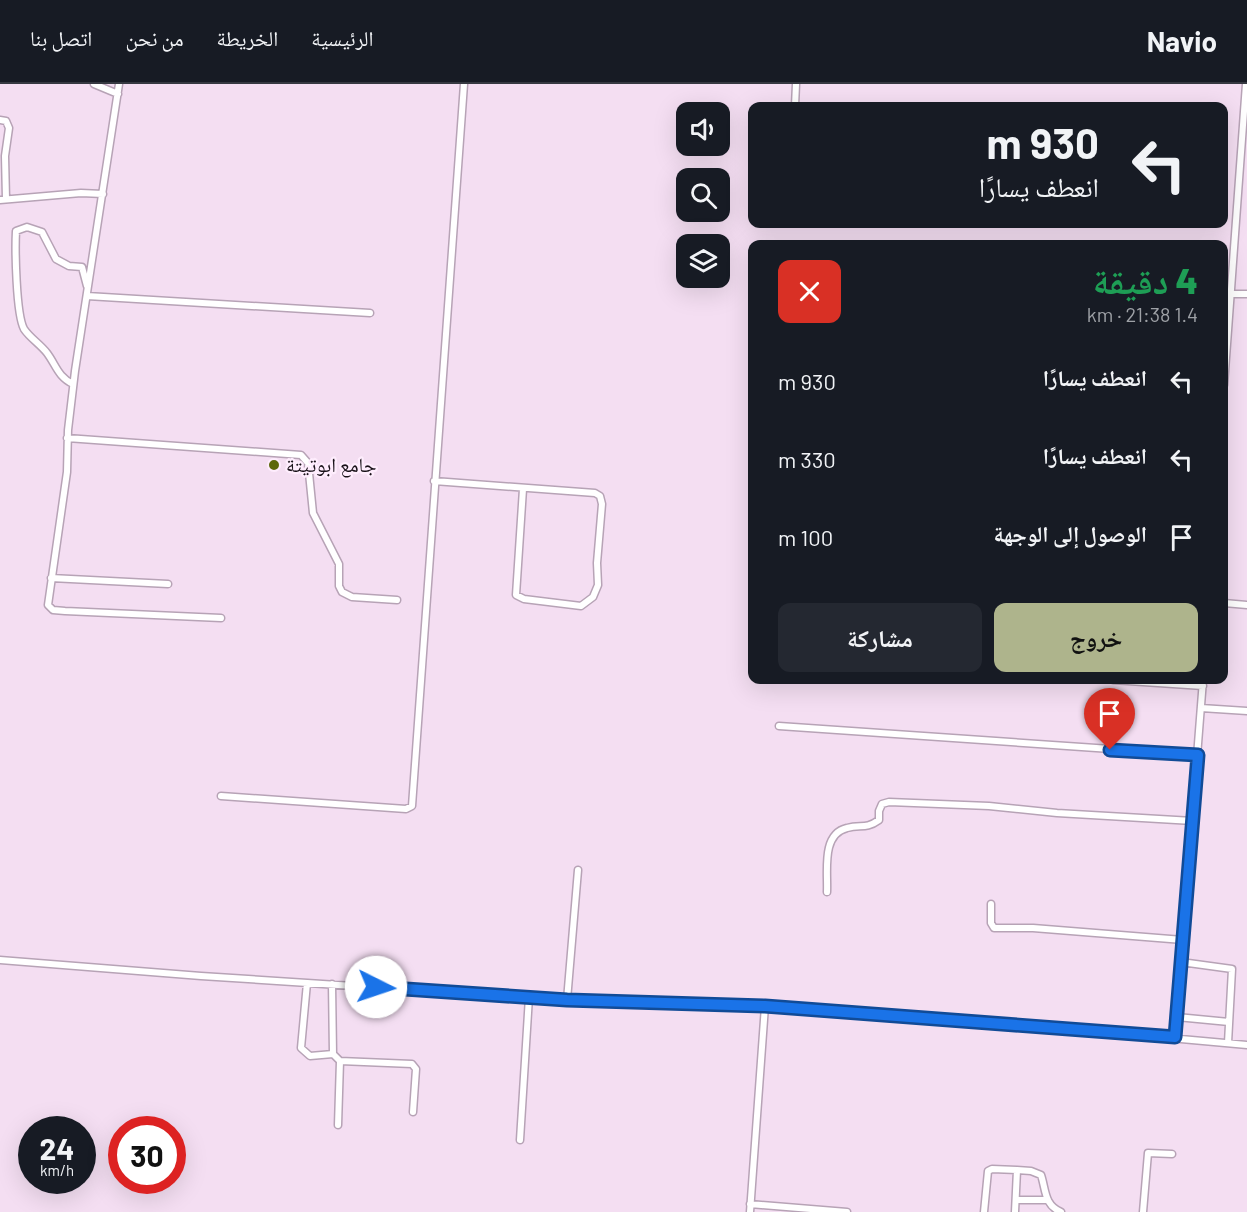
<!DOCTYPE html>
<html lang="ar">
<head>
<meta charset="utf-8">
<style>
  :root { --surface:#171b24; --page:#242831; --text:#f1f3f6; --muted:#9ea1a6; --line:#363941; --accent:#aeb48c }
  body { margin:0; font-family:Barlow,"Noto Naskh Arabic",sans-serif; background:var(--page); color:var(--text); direction:rtl; height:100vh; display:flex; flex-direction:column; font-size:22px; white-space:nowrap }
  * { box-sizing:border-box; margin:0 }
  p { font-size:20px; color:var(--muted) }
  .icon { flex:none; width:33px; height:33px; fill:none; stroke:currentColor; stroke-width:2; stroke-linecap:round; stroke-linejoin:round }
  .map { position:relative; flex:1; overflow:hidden; direction:ltr }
  .details { position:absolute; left:748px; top:156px; width:480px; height:444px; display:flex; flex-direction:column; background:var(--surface); border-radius:12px; box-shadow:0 6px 24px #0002; direction:rtl }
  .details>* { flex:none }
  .top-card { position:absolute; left:748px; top:18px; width:480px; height:126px; border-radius:12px; box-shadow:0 6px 24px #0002; direction:rtl; background:#171b24; color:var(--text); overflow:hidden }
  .buttons { position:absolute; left:676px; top:18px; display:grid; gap:12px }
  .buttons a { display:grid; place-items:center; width:54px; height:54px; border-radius:12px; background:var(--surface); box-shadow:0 6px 24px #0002; font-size:30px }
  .speed { position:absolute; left:18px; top:1032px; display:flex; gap:12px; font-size:30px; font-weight:700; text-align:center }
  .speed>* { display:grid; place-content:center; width:78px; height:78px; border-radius:50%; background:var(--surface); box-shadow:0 6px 24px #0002; line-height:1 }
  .speed small { font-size:15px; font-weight:400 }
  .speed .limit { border:9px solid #d22; background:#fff; color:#111 }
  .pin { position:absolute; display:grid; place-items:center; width:51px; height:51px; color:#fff; margin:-62px -26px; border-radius:50% 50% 50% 0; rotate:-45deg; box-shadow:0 0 6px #0007 }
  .pin .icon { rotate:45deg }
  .me { position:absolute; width:66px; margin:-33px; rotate:94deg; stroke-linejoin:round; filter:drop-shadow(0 0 4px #0008) }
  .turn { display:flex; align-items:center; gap:21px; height:126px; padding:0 30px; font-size:27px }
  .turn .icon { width:78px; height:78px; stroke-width:2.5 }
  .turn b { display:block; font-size:42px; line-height:51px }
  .round { display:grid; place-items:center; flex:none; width:63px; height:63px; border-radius:12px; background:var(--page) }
  .headline { display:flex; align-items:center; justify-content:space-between; height:102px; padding:0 30px }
  h1 { font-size:36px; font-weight:800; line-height:45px; color:#1e9e55 }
  .cta { display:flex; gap:12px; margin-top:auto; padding:12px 30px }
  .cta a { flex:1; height:69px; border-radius:12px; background:var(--accent); color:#111; font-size:24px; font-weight:800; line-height:69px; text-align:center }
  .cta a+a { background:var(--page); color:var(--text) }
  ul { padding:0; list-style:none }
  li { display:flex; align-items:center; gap:18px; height:78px; padding:0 30px }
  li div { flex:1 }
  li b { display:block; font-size:22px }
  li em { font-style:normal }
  header { display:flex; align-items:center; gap:36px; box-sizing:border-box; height:84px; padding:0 30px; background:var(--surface); border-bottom:2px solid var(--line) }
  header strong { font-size:28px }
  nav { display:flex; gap:33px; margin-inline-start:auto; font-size:21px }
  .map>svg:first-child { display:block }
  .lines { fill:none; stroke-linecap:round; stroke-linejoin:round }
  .minor-casing { stroke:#b7a3b6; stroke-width:9 }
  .minor { stroke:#fff; stroke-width:6 }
  .route-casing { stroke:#114b97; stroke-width:15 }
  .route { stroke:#1a73e8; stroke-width:10 }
  .poi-dot { fill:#5d670b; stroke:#feedfd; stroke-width:2 }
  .labels { text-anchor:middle; stroke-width:4.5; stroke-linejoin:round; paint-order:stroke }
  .poi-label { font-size:20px; fill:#181118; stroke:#feedfd; text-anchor:start }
</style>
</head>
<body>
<header>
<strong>Navio</strong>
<nav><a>الرئيسية</a><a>الخريطة</a><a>من نحن</a><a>اتصل بنا</a></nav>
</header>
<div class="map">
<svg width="1247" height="1128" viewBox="0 0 1247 1128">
  <rect width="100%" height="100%" fill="#f4def2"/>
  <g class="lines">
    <defs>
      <path id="minor" d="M94 0 118 10
        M119 0 75 287 68 346 67 388 48 521 53 526 65 527 221 534
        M795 22 796 0
        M0 36 6 37 9 44 5 72 6 115
        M0 116 81 109 103 110
        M1230 210H1247
        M87 212 370 229
        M73 300C58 293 56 281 47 269 40 260 30 254 24 245 16 230 15 165 16 147L27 143 42 148 56 175 69 182 82 183 87 202
        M1224 301 1246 0
        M67 354 301 371 308 379 313 429 339 480V502L342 508 352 513 397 516
        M434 397 595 409 600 412 602 420 597 479 598 501 593 513 581 522 524 515 516 511 523 405
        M51 494 168 500
        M1224 519 1247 521
        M1113 596 1203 602
        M1201 624 1247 627
        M779 642 1198 671
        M221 712 406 725 412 722 464 0
        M827 808C828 788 821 750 847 744 861 740 865 746 879 736V727L882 720 889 718 989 722 1057 729 1193 737
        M991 820V839L994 844H1033L1183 856
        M0 876 201 892 567 916 765 922 1060 944 1247 961
        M1181 878 1232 885 1228 959
        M307 899 301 964 310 972 333 970
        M332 900 333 970 340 977 412 980 416 985 413 1028
        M567 916 578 786
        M1177 933 1229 938
        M1175 953 1203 596
        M338 1041 340 977
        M520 1056 529 913
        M1017 1116H1048
        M750 1120 847 1128
        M750 1128 765 922
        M984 1128 988 1087 992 1085 1017 1086
        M1015 1128 1017 1086 1031 1087 1041 1091C1046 1106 1044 1121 1061 1128
        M1143 1128 1148 1069 1172 1070"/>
    </defs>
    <use href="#minor" class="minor-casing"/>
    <use href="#minor" class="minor"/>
  </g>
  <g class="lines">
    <defs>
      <path id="route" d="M376 903 567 916 765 922 1175 953 1198 671 1110 666"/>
    </defs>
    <use href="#route" class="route-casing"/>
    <use href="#route" class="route"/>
  </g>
  <circle class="poi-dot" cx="274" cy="381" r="6"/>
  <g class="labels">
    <g class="poi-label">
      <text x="286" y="388">جامع ابوتيتة</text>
    </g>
  </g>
</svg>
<div class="buttons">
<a><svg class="icon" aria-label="sound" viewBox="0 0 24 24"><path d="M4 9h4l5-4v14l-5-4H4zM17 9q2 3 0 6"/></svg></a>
<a><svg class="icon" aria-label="search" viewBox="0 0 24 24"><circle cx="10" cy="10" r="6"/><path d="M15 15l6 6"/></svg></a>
<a><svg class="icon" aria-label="layers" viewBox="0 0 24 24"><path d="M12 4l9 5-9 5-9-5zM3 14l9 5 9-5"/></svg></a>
</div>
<div class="speed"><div>24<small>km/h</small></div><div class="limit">30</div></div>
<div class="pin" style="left:1110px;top:666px;background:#d93025"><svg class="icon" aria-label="arrive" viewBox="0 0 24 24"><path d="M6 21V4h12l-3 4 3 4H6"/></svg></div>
<svg class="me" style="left:376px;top:903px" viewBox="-20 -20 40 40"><circle r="19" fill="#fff"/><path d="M0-13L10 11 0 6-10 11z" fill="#1a73e8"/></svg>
<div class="top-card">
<div class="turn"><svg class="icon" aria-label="left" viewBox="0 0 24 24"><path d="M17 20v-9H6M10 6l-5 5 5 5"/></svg><div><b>930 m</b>انعطف يسارًا</div></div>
</div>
<section class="details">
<div class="headline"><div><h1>4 دقيقة</h1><p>1.4 km · 21:38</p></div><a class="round" style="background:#d93025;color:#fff"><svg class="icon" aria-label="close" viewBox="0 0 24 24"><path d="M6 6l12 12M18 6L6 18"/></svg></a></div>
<ul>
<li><svg class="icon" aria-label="left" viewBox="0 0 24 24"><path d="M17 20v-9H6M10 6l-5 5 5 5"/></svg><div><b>انعطف يسارًا</b></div><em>930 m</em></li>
<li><svg class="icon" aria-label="left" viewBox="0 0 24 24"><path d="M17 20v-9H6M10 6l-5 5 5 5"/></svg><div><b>انعطف يسارًا</b></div><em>330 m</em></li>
<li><svg class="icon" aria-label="arrive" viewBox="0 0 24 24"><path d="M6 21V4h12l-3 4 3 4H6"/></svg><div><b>الوصول إلى الوجهة</b></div><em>100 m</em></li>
</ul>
<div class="cta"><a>خروج</a><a>مشاركة</a></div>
</section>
</div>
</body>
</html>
